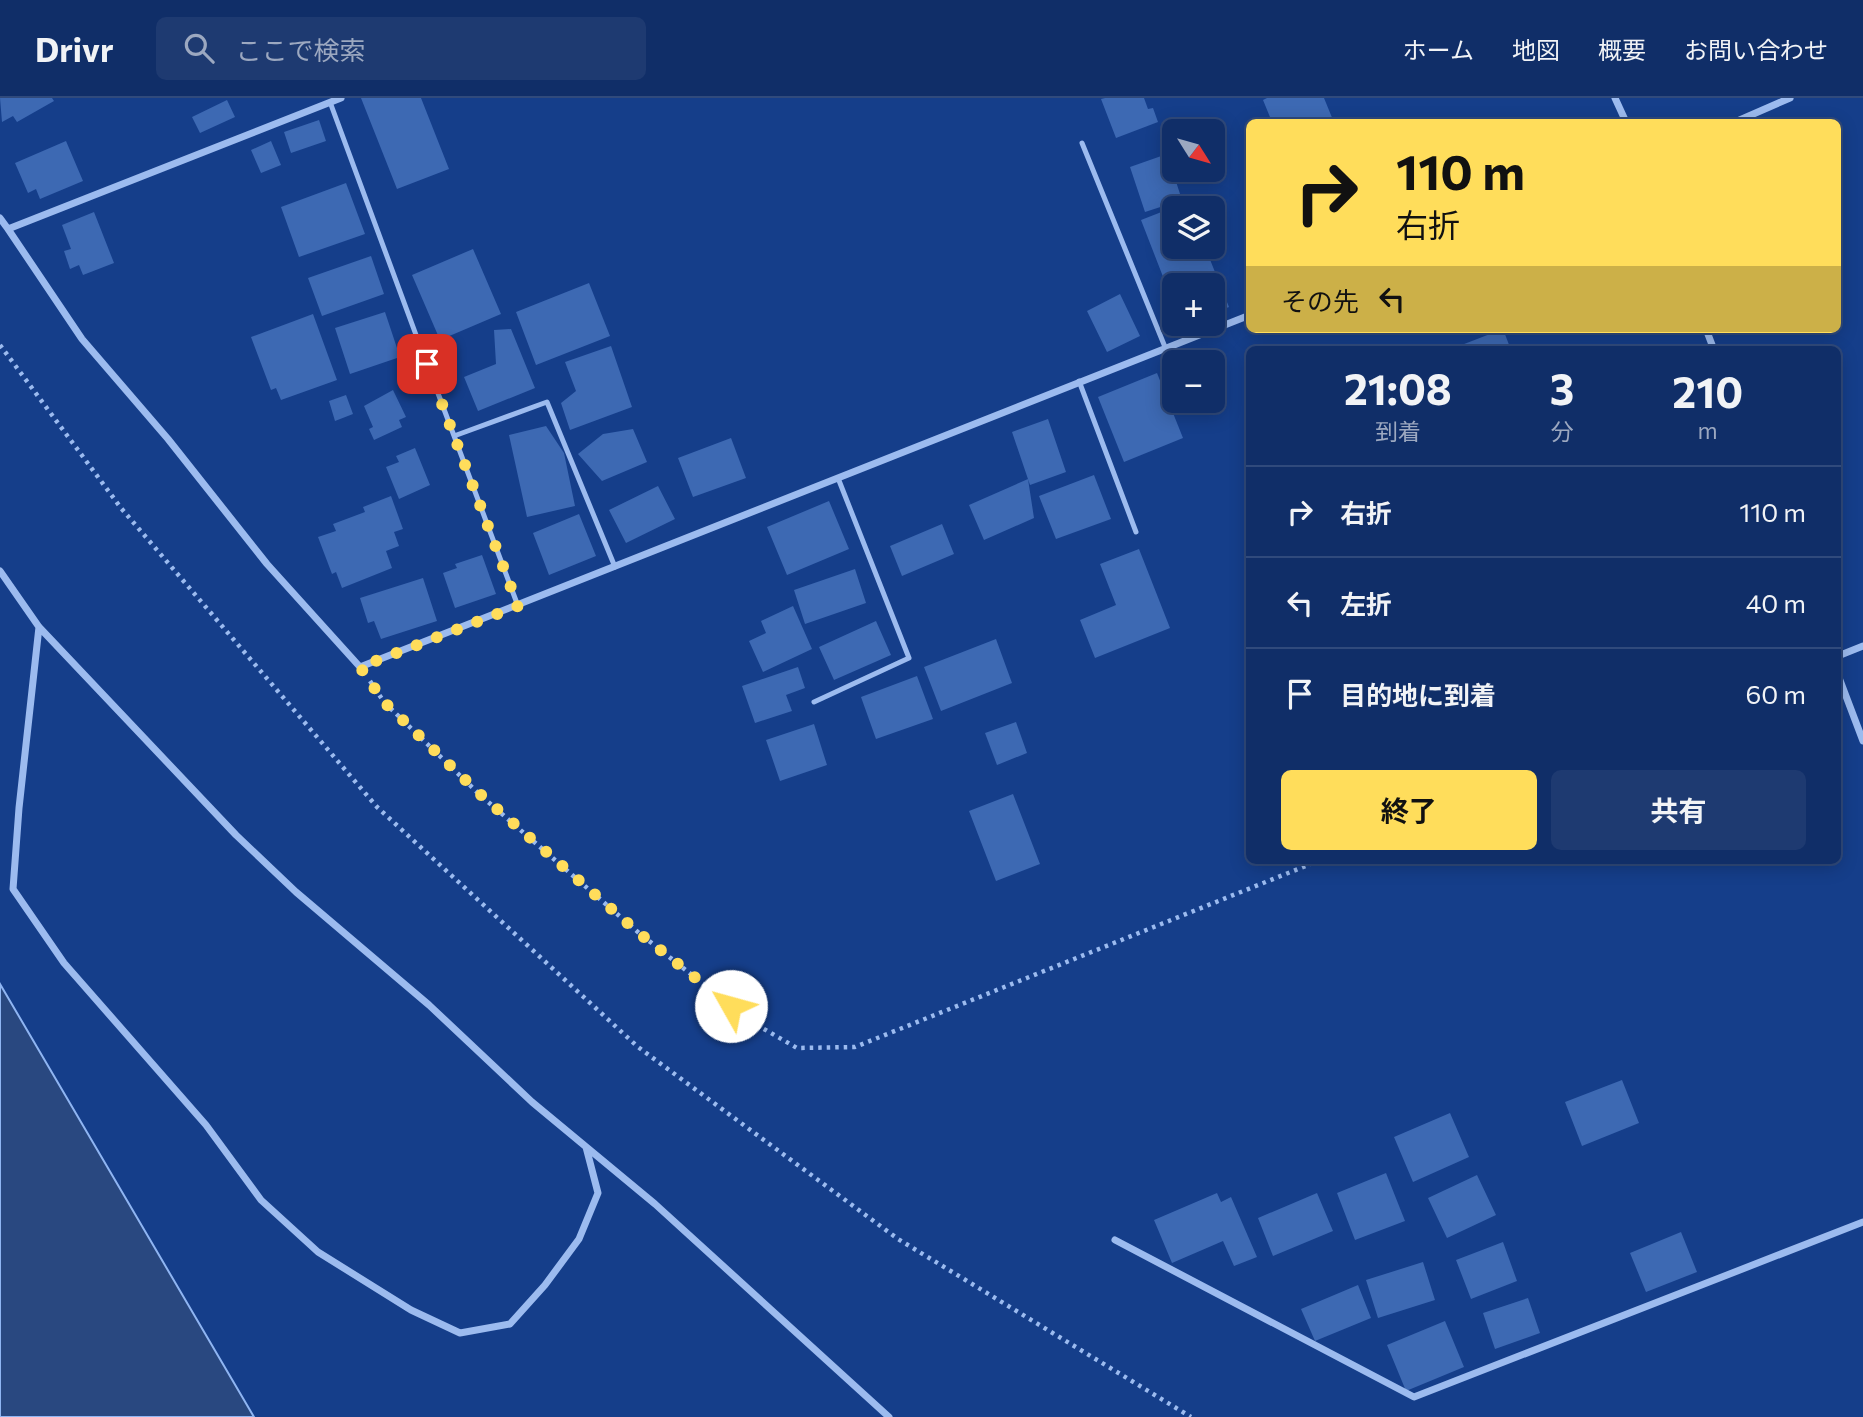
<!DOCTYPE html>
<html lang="ja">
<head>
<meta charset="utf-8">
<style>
  :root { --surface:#102e68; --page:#1e3a71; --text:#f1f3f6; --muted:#9ca8c0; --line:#304a7c; --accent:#ffdd5b }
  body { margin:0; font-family:Commissioner,"Noto Sans JP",sans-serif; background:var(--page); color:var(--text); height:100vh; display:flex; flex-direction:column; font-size:26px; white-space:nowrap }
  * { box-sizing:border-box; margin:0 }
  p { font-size:23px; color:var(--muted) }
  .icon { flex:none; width:38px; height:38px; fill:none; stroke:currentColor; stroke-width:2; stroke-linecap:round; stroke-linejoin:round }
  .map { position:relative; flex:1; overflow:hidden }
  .panel { position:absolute; left:1246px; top:248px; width:595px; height:518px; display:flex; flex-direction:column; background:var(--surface); border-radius:10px; box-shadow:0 4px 18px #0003,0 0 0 2px var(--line) }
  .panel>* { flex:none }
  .banner { position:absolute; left:1246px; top:21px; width:595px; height:214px; border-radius:10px; box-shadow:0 4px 18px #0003,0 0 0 2px var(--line); background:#ffdd5b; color:#111; overflow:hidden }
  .needle { width:46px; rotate:127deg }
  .tools { position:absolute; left:1162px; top:21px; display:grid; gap:14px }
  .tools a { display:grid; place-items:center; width:63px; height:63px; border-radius:10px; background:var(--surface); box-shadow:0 4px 18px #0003,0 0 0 2px var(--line); font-size:35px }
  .pin { position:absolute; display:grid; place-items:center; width:60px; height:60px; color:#fff; margin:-30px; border-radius:14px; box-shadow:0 4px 10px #0006 }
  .me { position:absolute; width:77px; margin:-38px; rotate:308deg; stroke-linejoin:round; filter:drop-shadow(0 0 5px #0008) }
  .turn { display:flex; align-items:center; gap:24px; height:147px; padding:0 35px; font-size:32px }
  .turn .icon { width:91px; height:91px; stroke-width:2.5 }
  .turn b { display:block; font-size:49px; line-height:60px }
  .then { display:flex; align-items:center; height:66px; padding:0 35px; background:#0003; gap:14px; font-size:26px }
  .eta { display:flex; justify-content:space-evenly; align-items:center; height:119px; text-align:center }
  .eta b { font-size:42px; font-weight:700; line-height:49px }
  .button { display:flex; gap:14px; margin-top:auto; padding:14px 35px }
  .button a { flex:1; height:80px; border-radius:10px; background:var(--accent); color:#111; font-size:28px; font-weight:700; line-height:80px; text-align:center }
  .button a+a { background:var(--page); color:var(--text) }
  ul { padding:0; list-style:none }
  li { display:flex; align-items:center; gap:21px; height:91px; padding:0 35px; border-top:2px solid var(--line) }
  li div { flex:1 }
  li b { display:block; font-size:26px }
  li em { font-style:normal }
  header { display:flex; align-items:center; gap:42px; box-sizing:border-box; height:98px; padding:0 35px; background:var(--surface); border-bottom:2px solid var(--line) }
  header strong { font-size:33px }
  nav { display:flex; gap:38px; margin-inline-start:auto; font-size:24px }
  .search { width:490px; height:63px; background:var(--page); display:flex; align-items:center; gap:18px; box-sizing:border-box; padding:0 24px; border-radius:10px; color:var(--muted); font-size:26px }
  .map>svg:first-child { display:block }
  .water { fill:#294880; stroke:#8fb5f2; stroke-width:2 }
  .building { fill:#3d69b3 }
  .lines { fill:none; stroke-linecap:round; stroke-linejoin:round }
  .path { stroke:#9cbbef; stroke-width:4.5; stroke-dasharray:3.5 5; stroke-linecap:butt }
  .service { stroke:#9cbbef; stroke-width:5 }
  .minor { stroke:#9cbbef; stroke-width:7 }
  .route { stroke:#ffdd5b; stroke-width:12; stroke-dasharray:0 21.6 }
</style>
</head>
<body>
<header>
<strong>Drivr</strong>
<div class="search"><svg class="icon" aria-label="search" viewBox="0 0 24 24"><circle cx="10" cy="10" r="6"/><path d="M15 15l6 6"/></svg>ここで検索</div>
<nav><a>ホーム</a><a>地図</a><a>概要</a><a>お問い合わせ</a></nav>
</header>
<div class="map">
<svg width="1863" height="1319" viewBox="0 0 1863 1319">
  <rect width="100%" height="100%" fill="#153e8a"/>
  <path class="water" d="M0 886 254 1319H0Z"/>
  <path class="building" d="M0 0H52L54 3 17 24 13 18 2 24Z
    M361 0H421L449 71 397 91Z
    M1105 0H1144L1148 11 1153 10 1158 24 1116 40 1101 1Z
    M1267 0H1324L1333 22 1327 24H1272L1263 2Z
    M227 2 235 19 200 35 192 19Z
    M319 22 326 43 291 55 284 34Z
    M66 43 83 83 40 101 36 91 28 95 15 65Z
    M271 43 281 67 261 75 251 52Z
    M1167 56 1182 102 1145 114 1130 69Z
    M346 85 365 136 299 159 281 109Z
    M1187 104 1190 110H1174V149H1205L1229 209 1213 215V187H1174V207L1141 122Z
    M94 114 114 165 83 177 79 167 70 171 64 153 71 151 62 127Z
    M473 151 501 216 440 242 412 177Z
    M371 158 384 196 322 218 308 180Z
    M589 185 610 238 536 267 516 214Z
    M1120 196 1140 238 1107 254 1087 213Z
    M385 214 400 259 350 276 335 230Z
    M313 216 337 282 281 302 276 290 271 292 251 239Z
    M511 231 535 290 478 313 464 279 496 266 494 232Z
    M1503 231 1511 252H1461L1459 248Z
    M611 248 632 309 570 332 561 305 576 293 565 264Z
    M1157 275 1183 340 1124 364 1098 299Z
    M393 292 406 319 399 322 402 329 374 342 369 331 373 329 364 308Z
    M346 297 353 316 335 323 329 303Z
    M1048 321 1066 374 1030 387 1012 334Z
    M546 328 564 355 575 408 527 419 509 337Z
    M633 331 647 364 602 383 578 356 603 336Z
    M731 340 746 380 693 399 678 360Z
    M415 350 430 387 399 401 386 369 399 364 396 358Z
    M1094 377 1111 421 1056 441 1039 398Z
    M1028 381 1034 420 984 442 969 407Z
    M658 388 675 421 626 445 609 412Z
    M391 398 403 431 394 434 399 448 386 453 392 470 342 490 336 474 332 476 318 439 336 433 333 426 365 414 363 409Z
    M829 403 849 451 787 477 767 429Z
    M579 416 596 458 549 477 533 435Z
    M942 426 954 456 902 478 890 448Z
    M1139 451 1170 530 1095 560 1080 522 1116 507 1100 466Z
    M482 457 496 496 455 510 443 475 457 470 455 466Z
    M855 471 866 505 805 526 794 492Z
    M423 480 437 523 381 541 374 523 368 525 360 500Z
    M793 508 812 551 763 574 749 543 766 535 761 523Z
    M876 523 891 557 834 582 819 549Z
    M996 541 1012 585 941 613 924 569Z
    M798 569 805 590 786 597 792 613 755 625 742 588Z
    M917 578 933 621 876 641 861 599Z
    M1016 624 1027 655 997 667 985 635Z
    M814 626 827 667 780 683 766 642Z
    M1013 696 1040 766 996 783 969 713Z
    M1622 982 1639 1025 1582 1048 1565 1004Z
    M1450 1015 1469 1059 1413 1084 1394 1039Z
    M1386 1075 1405 1123 1355 1142 1337 1095Z
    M1477 1077 1496 1117 1447 1140 1428 1100Z
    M1217 1095 1221 1104 1231 1099 1257 1159 1234 1168 1223 1143 1172 1165 1154 1122Z
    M1317 1095 1333 1133 1273 1158 1258 1120Z
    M1681 1134 1697 1174 1646 1194 1630 1155Z
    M1503 1144 1517 1183 1471 1201 1456 1162Z
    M1423 1164 1435 1202 1378 1220 1366 1182Z
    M1358 1187 1371 1220 1315 1243 1301 1211Z
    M1528 1200 1540 1235 1495 1251 1483 1215Z
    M1445 1223 1464 1269 1406 1293 1387 1247Z"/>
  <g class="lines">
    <path class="path" d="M0 247 121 410 377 709 638 949 898 1141 1191 1319
      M370 583 384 604 479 696 639 835 750 923 797 950 855 949 1318 763"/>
    <path class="service" d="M330 4 419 245
      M1082 45 1165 249
      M427 266 518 508
      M1079 283 1136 434
      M454 338 547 304 615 469
      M814 604 909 560 838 380"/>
    <path class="minor" d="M1615 0 1626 24
      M1735 24 1790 0
      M0 120 8 131 341 0
      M8 131 82 241 168 341 267 466 360 569 1250 217
      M1706 231 1714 252
      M0 473 39 529 236 737 296 794 429 907 532 1004 655 1106 889 1319
      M39 529 19 710 13 791 64 865 206 1027 261 1102 318 1154 411 1212 460 1235 510 1226 545 1187 579 1141 598 1095 586 1049
      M1838 558 1863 548
      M1838 577 1863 643
      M1115 1142 1414 1299 1863 1124"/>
  </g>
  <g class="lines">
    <path class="route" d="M427 266 518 508 360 569 384 604 480 696 639 835 731 908"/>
  </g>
</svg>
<div class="tools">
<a><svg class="needle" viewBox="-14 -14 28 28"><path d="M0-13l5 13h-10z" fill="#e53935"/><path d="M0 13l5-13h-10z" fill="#9ca8c0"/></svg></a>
<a><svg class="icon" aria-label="layers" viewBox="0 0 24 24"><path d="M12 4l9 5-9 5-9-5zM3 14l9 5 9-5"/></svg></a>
<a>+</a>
<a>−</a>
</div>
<div class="pin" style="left:427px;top:266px;background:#d93025"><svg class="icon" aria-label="arrive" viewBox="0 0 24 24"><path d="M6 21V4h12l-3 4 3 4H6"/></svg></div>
<svg class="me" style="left:731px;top:908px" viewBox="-20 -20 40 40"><circle r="19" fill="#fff"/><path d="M0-13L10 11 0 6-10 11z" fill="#ffdd5b"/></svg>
<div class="banner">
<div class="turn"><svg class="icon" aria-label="right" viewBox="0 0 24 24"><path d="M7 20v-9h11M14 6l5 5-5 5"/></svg><div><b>110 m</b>右折</div></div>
<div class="then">その先<svg class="icon" aria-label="left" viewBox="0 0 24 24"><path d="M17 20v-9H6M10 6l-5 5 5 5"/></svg></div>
</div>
<section class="panel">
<div class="eta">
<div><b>21:08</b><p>到着</p></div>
<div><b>3</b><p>分</p></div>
<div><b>210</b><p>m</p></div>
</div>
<ul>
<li><svg class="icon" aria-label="right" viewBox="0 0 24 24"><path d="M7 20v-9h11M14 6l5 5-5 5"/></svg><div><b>右折</b></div><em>110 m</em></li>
<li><svg class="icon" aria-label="left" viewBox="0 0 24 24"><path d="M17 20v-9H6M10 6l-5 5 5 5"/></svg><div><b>左折</b></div><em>40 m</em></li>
<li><svg class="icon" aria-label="arrive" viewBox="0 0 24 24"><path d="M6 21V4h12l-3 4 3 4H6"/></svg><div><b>目的地に到着</b></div><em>60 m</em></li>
</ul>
<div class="button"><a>終了</a><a>共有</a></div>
</section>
</div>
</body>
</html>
